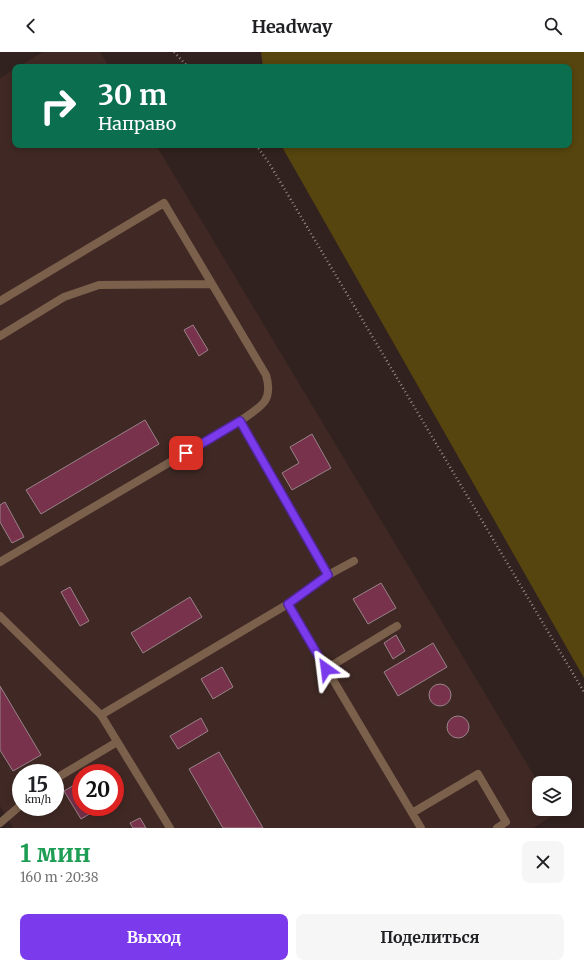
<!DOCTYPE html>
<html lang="ru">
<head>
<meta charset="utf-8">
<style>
  :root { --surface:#fff; --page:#f6f6f6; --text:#202124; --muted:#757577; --accent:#7c3aed }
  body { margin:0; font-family:Merriweather,serif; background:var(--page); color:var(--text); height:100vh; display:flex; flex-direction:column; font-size:15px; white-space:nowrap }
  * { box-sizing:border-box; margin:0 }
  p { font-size:13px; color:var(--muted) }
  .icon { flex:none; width:22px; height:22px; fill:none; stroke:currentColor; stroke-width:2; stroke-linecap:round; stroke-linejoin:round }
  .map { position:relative; height:776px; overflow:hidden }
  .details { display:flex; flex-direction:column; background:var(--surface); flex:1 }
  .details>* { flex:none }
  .banner { position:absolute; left:12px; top:12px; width:560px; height:84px; border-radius:8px; box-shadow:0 2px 6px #0003; background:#0b6e4f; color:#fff; overflow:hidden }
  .fabs { position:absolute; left:532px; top:724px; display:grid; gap:8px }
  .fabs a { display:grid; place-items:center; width:40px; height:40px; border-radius:8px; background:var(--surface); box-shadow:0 2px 6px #0003; font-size:20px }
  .speed { position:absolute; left:12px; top:712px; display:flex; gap:8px; font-size:20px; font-weight:700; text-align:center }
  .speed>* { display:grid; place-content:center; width:52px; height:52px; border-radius:50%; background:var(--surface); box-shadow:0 2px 6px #0003; line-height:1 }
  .speed small { font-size:10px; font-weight:400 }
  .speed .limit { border:6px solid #d22; background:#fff; color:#111 }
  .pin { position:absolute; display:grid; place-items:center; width:34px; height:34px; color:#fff; margin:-17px; border-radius:8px; box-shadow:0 2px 6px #0006 }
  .me { position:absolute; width:44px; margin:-22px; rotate:329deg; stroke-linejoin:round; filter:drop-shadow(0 0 3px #0008) }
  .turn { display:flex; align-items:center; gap:14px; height:84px; padding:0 20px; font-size:18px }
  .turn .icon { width:52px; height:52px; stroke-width:2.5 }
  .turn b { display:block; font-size:28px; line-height:34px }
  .round { display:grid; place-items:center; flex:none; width:42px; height:42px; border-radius:8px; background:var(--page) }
  .overview { display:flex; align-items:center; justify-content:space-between; height:68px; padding:0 20px }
  h1 { font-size:24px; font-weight:700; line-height:30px; color:#1e9e55 }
  .primary-button { display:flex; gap:8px; margin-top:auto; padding:8px 20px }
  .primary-button a { flex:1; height:46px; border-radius:8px; background:var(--accent); color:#fff; font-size:16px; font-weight:700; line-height:46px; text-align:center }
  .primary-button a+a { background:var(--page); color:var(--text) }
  header { display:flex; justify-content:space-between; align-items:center; height:52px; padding:0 20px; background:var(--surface); font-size:18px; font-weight:700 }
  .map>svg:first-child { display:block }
  .built { fill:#402925; fill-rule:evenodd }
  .green { fill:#56450e }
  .building { fill:#78324c; stroke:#988389 }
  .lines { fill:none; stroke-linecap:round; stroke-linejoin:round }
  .path { stroke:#968886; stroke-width:2.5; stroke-dasharray:1 3; stroke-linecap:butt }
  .lane { stroke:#7b614c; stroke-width:8 }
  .route-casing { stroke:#51269a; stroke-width:10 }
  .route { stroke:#7c3aed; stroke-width:7 }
</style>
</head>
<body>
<header><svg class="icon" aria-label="back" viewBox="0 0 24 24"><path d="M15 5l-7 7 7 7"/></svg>Headway<svg class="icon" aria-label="search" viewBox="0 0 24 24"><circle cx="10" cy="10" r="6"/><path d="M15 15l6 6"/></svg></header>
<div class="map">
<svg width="584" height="776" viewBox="0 0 584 776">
  <rect width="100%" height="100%" fill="#32221f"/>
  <path class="built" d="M43 0H100L109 15H18Z
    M15 17V93H156L539 732V757H554L557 761 533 776H13L0 754V26ZM21 721H55V755H21ZM81 721H115V755H81Z"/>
  <path class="green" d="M261 0H584V626L281 93H569V15H263Z"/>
  <path class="building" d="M193 273 208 298 199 304 184 278Z
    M145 368 159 392 41 462 26 438Z
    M312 382 331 416 292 438 282 421 299 411 290 395Z
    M5 450 24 485 12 491 0 470V453Z
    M381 531 396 556 368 572 353 547Z
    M70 535 89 569 80 574 61 540Z
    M190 545 202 565 143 601 131 581Z
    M396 583 405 599 393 607 384 591Z
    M433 591 447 615 398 644 384 620Z
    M222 615 233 635 213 647 201 627Z
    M429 643a11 11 0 1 1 22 0a11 11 0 1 1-22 0Z
    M0 634 41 703 13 719 0 698Z
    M447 675a11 11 0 1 1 22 0a11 11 0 1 1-22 0Z
    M201 666 208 679 178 697 170 684Z
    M219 700 263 776H223L189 717Z
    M81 729V755H101L81 767 64 739Z
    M140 766 146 776H133L130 771Z"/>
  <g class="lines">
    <path class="path" d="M174 0 188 15
      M256 93 269 111 584 640"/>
    <path class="lane" d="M0 249 164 151 266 323C274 350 260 355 240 369
      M0 284 64 245 99 233 211 232
      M0 510 240 369 328 523
      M288 552 421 776
      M0 564 101 663 170 776
      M326 617 397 574
      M101 663 288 552 328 523 354 509
      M55 727 117 690
      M412 761 478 722 506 770 497 776
      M0 771 21 753"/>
  </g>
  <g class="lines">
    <defs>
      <path id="route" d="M186 401 240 369 328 523 288 552 326 617"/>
    </defs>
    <use href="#route" class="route-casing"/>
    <use href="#route" class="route"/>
  </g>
</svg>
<div class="fabs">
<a><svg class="icon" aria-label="layers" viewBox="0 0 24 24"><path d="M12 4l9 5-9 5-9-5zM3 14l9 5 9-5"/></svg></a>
</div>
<div class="speed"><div>15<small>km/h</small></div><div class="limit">20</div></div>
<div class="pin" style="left:186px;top:401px;background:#d93025"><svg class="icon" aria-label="arrive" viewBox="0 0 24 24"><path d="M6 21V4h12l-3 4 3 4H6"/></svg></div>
<svg class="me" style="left:326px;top:617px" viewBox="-20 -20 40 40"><path d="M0-17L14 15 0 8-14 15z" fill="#7c3aed" stroke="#fff" stroke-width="4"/></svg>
<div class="banner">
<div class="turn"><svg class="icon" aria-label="right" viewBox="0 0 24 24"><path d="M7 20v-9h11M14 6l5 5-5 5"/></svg><div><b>30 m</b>Направо</div></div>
</div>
</div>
<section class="details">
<div class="overview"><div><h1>1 мин</h1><p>160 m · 20:38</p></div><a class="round"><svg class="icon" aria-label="close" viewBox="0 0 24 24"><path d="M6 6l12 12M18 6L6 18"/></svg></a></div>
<div class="primary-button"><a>Выход</a><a>Поделиться</a></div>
</section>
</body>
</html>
